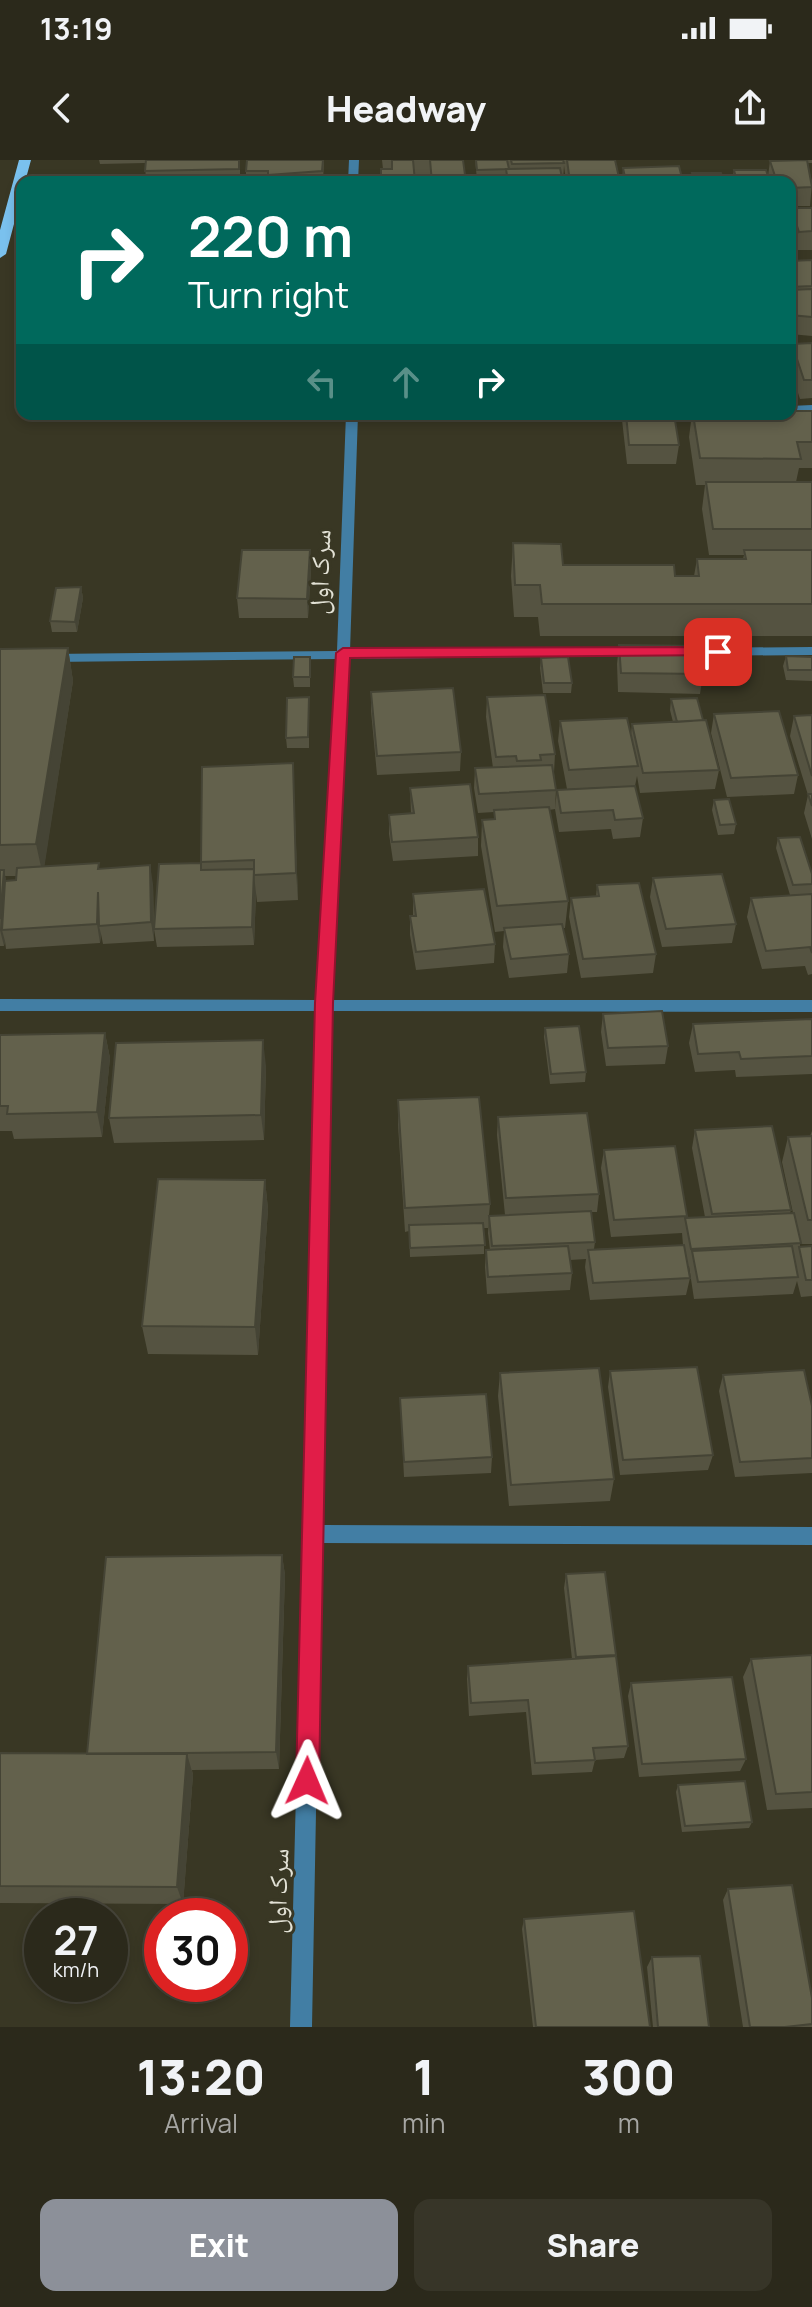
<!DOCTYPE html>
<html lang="en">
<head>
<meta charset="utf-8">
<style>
  :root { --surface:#2b291b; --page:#373528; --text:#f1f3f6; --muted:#a6a6a3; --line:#47453a; --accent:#8c9099 }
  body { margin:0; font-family:Manrope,"Noto Naskh Arabic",sans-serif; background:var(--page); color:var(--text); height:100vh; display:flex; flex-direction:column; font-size:30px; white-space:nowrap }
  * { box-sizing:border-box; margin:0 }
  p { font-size:26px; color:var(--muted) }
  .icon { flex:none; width:44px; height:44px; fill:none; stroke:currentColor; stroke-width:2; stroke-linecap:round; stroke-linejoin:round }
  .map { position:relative; height:1867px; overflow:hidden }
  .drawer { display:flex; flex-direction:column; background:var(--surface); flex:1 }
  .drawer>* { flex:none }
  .banner { position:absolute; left:16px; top:16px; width:780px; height:244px; border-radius:16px; box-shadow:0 4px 12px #0003,0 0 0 2px var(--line); background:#00695c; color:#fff; overflow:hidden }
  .speed { position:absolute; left:24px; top:1738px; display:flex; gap:16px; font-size:40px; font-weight:700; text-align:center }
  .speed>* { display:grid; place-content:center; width:104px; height:104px; border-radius:50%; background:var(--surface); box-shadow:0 4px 12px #0003,0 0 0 2px var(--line); line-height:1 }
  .speed small { font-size:20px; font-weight:400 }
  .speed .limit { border:12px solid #d22; background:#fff; color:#111 }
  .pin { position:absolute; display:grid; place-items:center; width:68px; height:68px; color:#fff; margin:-34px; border-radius:16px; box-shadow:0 4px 12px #0006 }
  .me { position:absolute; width:88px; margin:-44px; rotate:1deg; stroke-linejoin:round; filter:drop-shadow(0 0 6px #0008) }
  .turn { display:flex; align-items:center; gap:28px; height:168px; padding:0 40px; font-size:36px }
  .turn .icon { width:104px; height:104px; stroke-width:2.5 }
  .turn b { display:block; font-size:56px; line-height:68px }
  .lanes { display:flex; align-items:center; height:76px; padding:0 40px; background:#0003; justify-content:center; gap:40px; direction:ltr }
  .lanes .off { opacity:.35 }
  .eta { display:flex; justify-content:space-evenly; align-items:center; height:136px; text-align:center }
  .eta b { font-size:48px; font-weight:800; line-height:56px }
  .action { display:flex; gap:16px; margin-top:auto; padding:16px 40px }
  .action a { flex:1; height:92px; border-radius:16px; background:var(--accent); color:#fff; font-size:32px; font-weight:800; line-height:92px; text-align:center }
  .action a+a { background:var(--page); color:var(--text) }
  .status { display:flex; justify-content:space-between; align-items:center; height:56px; padding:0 40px; background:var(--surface); direction:ltr }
  .status svg { height:22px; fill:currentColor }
  header { display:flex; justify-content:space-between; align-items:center; height:104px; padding:0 40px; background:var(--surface); font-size:36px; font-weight:800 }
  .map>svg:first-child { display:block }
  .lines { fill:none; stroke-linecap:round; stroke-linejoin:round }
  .street { fill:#427ea4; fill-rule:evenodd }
  .primary { fill:#7ac1ee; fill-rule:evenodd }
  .wall { fill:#555341; fill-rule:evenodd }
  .shaded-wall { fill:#454435 }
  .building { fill:#63614c; stroke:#454435; stroke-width:2 }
  .route { fill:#e11d48; stroke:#92132f; stroke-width:2 }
  .labels { text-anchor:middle; stroke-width:6; stroke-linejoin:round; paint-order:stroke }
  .street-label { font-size:26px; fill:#e2e1d5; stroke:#393724 }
</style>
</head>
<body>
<div class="status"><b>13:19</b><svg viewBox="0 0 49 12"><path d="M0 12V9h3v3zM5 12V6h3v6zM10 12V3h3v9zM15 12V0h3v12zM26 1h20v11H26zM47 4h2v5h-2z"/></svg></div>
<header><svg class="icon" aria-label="back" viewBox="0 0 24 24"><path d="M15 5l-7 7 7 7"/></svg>Headway<svg class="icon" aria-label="share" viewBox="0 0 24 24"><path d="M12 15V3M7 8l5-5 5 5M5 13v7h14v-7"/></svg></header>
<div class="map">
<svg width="812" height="1867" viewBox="0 0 812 1867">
  <rect width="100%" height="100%" fill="#393724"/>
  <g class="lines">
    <path class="street" d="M349 0H359L358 22H348Z
      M812 245V251L790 252V246Z
      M346 254H358L350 491 638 488 644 492 638 496 349 499 332 840H812V852L332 851 322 1365 812 1367V1385L321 1383 312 1867H290L316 851H0V839L317 840 336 499 50 502 44 498 50 494 337 491Z
      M812 487V495L682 496 676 492 682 488Z"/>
    <path class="primary" d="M19 0H31L25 22H22V34L6 94 0 98V70Z"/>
  </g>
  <path class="wall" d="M99 0H240V22H146L145 3 100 4Z
    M247 0H324L323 22H246V11Z
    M382 0H463L466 22H430V16L415 17 383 9Z
    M475 0H507L508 4V0H615L620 22H566L564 5 563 22H505L506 19H477Z
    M812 0V3H808L812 23 810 46H790V22H733L732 20 734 10 768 16 770 1Z
    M623 8 683 22H622Z
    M791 48H812V90H796L795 86 794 91H790V53Z
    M812 100V176L790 174V101Z
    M812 183V238L800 239 790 208V193L792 184Z
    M812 251V308H799L796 322H812V476H540L538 457H514L511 416 513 383 563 405 675 416H694L697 399H743L744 395H709L702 349 705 325H696L689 277 692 254Z
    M623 254H674L679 285 676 304H627L622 260Z
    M311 409 308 458H239L237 438Z
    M81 427 83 438 77 472H52L50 461Z
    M619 485 703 514 700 534 618 532 617 504Z
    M68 488 73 521 44 706 100 709 153 724 154 768 201 703 202 607 294 630 298 740 257 742 256 733 254 785 157 787 154 769V781L103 784 101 774 100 783 6 789 5 781 4 786H0V489ZM5 716H17L16 720 6 721Z
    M786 496 812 497V521L786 520 783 506Z
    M310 497V527H294L293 517Z
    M541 498 572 523 571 533H543L540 508Z
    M371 532 461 592 460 611 377 615 371 551Z
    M487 537 555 594 554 613 556 630 555 649 549 650 568 741 565 768H563L569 794 567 813 509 818 503 787 504 771 495 772 481 686 482 660 494 659V652L478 653 474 628 475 608H493L486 557Z
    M671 539 703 560 719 610 715 629 640 633 637 616 635 626 643 658 640 677 613 679 611 669 559 672 555 649 557 630 629 626 567 629 558 581 560 561 631 574 632 564 673 562 670 550Z
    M309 547V588H287L286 578Z
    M714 554 798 615 794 634 727 637 711 573Z
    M812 555V679L804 653 808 635 790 576 794 556Z
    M410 628 478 677V696L393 701 389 674V655L411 654Z
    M714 640 736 664 734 674 718 675 712 650Z
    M778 678 812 714V734L790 735 776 688Z
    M653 718 736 764 732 783 662 787 650 737Z
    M597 725 656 794 653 813 581 818 569 757 571 738 596 737Z
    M413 734 495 784 494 803 416 810 410 775V756H413Z
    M812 734V814L808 815 805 806 762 809 747 757 751 738Z
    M603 854 668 886 665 904 606 906 601 872Z
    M812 859V914L736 917 735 910 695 912 689 883 693 864Z
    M545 868 586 912 585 922 550 924 544 877Z
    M105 873 110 898 102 977 14 979 12 971H0V875Z
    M266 906 264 980 114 983 109 958Z
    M398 940 490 1044 488 1068H484V1094L410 1097 409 1071 405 1072 398 965Z
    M498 957 599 1034 597 1052H591L595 1082 594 1089 683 1085 682 1073 611 1077 601 1008 604 990 687 1056V1058L705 1057 692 988 695 970 791 1050 790 1053H793L782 1002 788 977 810 976 812 971V1084H800V1087L812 1086V1136L801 1137 797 1121 793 1134 694 1139 689 1106H688L690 1118 686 1135 590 1140 585 1107 586 1099 570 1100 572 1113 570 1130 487 1134 485 1107 486 1090H490L488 1073 489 1056 505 1055 497 975Z
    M265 1020 268 1049 258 1195 148 1194 142 1166Z
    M610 1211 713 1295 708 1310 620 1315 608 1227Z
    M500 1213 614 1319 610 1341 509 1346 498 1236Z
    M723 1215 812 1246V1313L735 1317 719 1231Z
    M400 1238 492 1297 491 1313 404 1317Z
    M282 1395 285 1415 279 1609 192 1610 193 1615 183 1744 0 1743V1593L87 1594Z
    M566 1414 616 1495 628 1586 624 1598 595 1600 592 1612 532 1615 526 1552 469 1556 467 1519 468 1506 572 1499 564 1428Z
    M812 1495V1648L767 1650 743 1517 751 1499Z
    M631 1523 746 1599 740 1611 639 1617 628 1536Z
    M678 1625 752 1662 749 1668 682 1672 676 1632Z
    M728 1729 812 1838V1867H743L723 1740Z
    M524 1759 650 1867H533L522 1769Z
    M652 1797 709 1867H653L647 1807Z"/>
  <path class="shaded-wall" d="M310 390 311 409 308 458 307 439Z
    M81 427 83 438 77 472 75 462Z
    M68 488 73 521 43 716 36 684Z
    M293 603 294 630 298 740 296 713Z
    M150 705 153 724 154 781 151 762Z
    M4 710 8 729 2 770 5 781 4 786 0 770Z
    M254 715 256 733 254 785 252 767Z
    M98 732 99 766 101 774 100 783 97 764Z
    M105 873 110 898 102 977 97 952Z
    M263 880 266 906 264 980 261 955Z
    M265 1020 268 1049 258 1195 255 1167Z
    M282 1395 285 1415 279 1609 276 1592Z
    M187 1594 193 1615 183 1744 177 1727Z"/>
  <path class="building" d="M146 0H239V9L145 11Z
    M247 0H323L322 11 268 15V11H246Z
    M392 0H413L415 22H381V9H392Z
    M430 0H463L466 22H432Z
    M476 0H507L509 9 477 10Z
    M511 0H563L564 3 512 4Z
    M567 0H615L620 22H570Z
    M807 0 812 27 790 28V22H777L770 1Z
    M679 6 683 22H626L623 8Z
    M560 8 563 22H508L506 9Z
    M734 10H766L770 22H737Z
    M692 13H721L724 22H694Z
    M791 48H812V71L799 72Z
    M790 53 797 73H790Z
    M812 100V126L790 127V101Z
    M812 129V157L790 155V130Z
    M812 183V220H804L792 184Z
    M790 251H812V282H797L801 299 700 298 693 254H790Z
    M626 254H674L679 285H629Z
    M706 322H812V369H713Z
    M513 383 561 384 563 405H674L675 416H699L697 399H746L744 390H812V444H542L540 425H515Z
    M242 390H310L307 439 237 438Z
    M81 427 75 462 50 461 56 428Z
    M619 485 700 486 703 514 621 513Z
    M68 488 36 684 0 685V489Z
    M786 496 812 497V510H788Z
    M294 497H310V517H293Z
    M568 497 572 523H544L541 498Z
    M453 528 461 592 377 596 371 532Z
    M545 535 555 594 540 595 541 600 517 601 516 596 496 597 487 537Z
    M309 537 308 577 286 578 287 538Z
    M697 538 703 560 677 562 671 539Z
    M779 551 798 615 731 618 714 554Z
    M812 555V616L794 556Z
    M627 558 638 606 569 610 560 561Z
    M706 560 719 610 643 613 632 564Z
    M293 603 296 713 254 715V700L201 702 202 607Z
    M552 605 556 630 479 634 475 608Z
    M470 624 478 677 392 682 389 655 414 653 410 628Z
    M635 626 643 658 615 660 613 650 561 653 557 630Z
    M808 634H812V646Z
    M729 639 736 664 720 665 714 640Z
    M549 647 568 741 497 746 482 660 495 659 494 650Z
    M800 677 812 714V724L793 725 778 678Z
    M99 703 98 709 150 705 151 762 99 766 98 732 97 764 2 770 5 721 16 720 17 708Z
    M201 703V710L254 709 252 767 154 769 159 704Z
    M0 710H4L0 759Z
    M722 714 736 764 666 769 653 718Z
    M639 723 656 794 583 799 571 738 599 736 597 725Z
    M484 729 495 784 416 792 410 756H416L413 734Z
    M812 734V793L810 787 766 791 751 738Z
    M562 764 569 794 511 799 504 768Z
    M662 851 668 886 608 888 603 854Z
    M812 859V896L741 899 739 892 698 894 693 864Z
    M579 866 586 912 551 914 545 868Z
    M105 873 97 952 7 954 8 946H0V875Z
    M263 880 261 955 109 958 116 883Z
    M479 937 490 1044 405 1048 398 940Z
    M587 953 599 1034 506 1038 498 957Z
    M772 966 791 1050 712 1054 695 970Z
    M812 976V1060H808L788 977Z
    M675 986 687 1056 614 1060 604 990Z
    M158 1019 265 1020 255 1167 142 1166Z
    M591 1051 595 1082 492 1086 489 1056Z
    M794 1053 801 1083 691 1089 685 1058Z
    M483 1063 485 1085 410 1088 409 1065Z
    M684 1085 690 1118 593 1123 588 1090Z
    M568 1086 572 1113 488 1117 486 1090Z
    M792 1086 798 1117 698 1122 692 1091Z
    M812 1086V1120H806L799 1087Z
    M697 1207 713 1295 623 1300 610 1211Z
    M599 1208 614 1319 511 1325 500 1213Z
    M804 1210 812 1246V1298L740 1302 723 1215Z
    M486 1234 492 1297 404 1302 400 1238Z
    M282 1395 276 1592 87 1594 106 1397Z
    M605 1412 616 1495 576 1497 566 1414Z
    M812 1495V1632L776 1634 751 1499Z
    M616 1496 628 1586 593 1588 595 1600 535 1603 528 1540 471 1543 468 1506Z
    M732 1517 746 1599 642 1604 631 1523Z
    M0 1593 187 1594 177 1727 0 1726Z
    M745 1621 752 1662 685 1666 678 1625Z
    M792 1725 812 1838V1864L785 1867H750L728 1729Z
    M634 1751 650 1867H536L524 1759Z
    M700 1796 709 1867H658L652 1797Z"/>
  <path class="route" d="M718 487 726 492 723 495 350 498 333 843 319 1621 316 1629 307 1632 299 1629 296 1621 315 843 336 493 343 488Z"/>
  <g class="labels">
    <g class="street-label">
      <text transform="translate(320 412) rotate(-88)" y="9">سرک‌ اول</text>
      <text transform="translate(278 1731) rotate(-88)" y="9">سرک‌ اول</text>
    </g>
  </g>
</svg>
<div class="speed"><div>27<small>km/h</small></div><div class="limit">30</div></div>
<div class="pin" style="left:718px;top:492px;background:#d93025"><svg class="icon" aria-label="arrive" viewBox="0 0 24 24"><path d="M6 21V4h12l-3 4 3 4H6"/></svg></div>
<svg class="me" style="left:307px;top:1621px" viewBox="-20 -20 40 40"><path d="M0-17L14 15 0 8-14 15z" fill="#e11d48" stroke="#fff" stroke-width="4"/></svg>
<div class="banner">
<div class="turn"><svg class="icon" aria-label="right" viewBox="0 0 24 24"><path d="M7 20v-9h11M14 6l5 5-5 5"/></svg><div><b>220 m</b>Turn right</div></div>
<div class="lanes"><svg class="icon off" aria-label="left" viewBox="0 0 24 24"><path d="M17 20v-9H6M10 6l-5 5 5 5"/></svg><svg class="icon off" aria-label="ahead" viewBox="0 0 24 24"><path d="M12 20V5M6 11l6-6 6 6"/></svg><svg class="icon" aria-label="right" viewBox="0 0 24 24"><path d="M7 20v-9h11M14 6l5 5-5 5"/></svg></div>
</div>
</div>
<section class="drawer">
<div class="eta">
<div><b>13:20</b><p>Arrival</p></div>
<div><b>1</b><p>min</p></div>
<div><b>300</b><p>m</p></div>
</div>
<div class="action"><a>Exit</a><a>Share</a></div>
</section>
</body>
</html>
